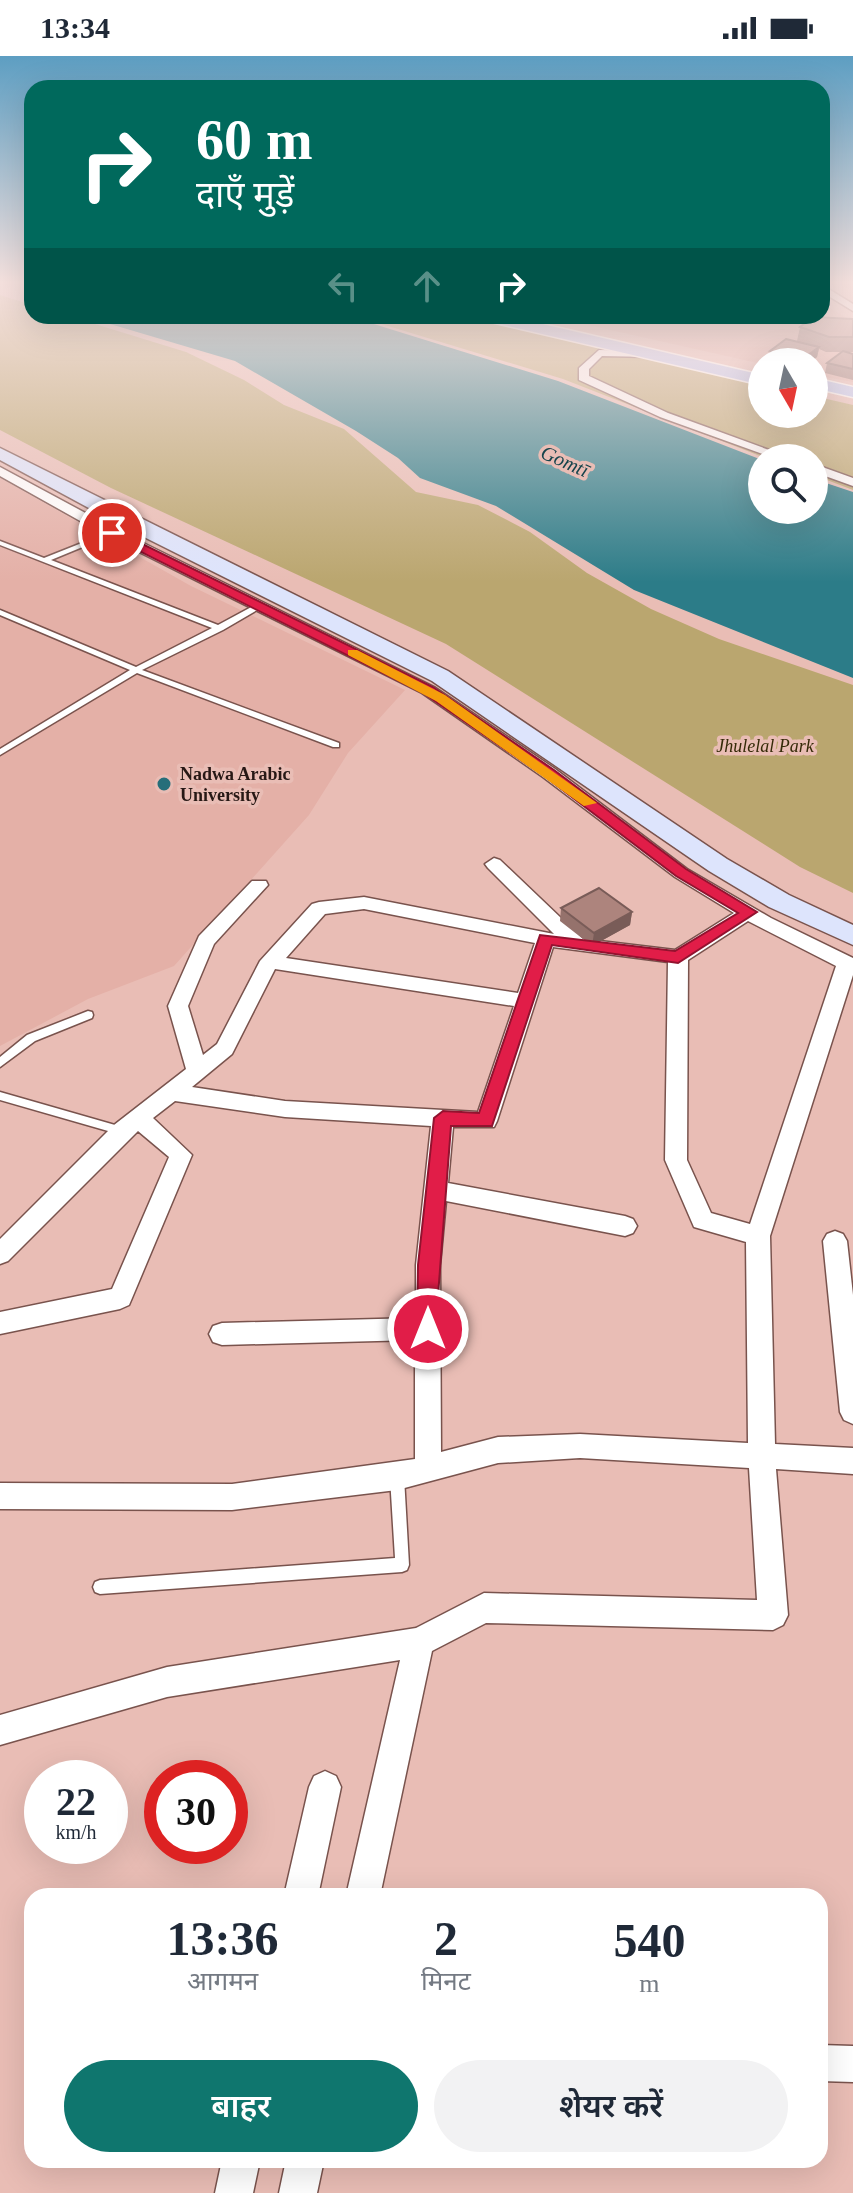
<!DOCTYPE html>
<html lang="hi">
<head>
<meta charset="utf-8">
<style>
  :root { --surface:#fff; --page:#f2f2f3; --text:#1f2937; --muted:#747a83; --accent:#0f766e }
  body { margin:0; font-family:"Times New Roman","Noto Sans Devanagari",serif; background:var(--page); color:var(--text); height:100vh; display:flex; flex-direction:column; font-size:30px; white-space:nowrap }
  * { box-sizing:border-box; margin:0 }
  p { font-size:26px; color:var(--muted) }
  .icon { flex:none; width:44px; height:44px; fill:none; stroke:currentColor; stroke-width:2; stroke-linecap:round; stroke-linejoin:round }
  .map { position:relative; flex:1; overflow:hidden }
  .panel { position:absolute; left:24px; top:1832px; width:804px; height:280px; display:flex; flex-direction:column; background:var(--surface); border-radius:24px; box-shadow:0 8px 32px #0002 }
  .panel>* { flex:none }
  .hud { position:absolute; left:24px; top:24px; width:806px; height:244px; border-radius:24px; box-shadow:0 8px 32px #0002; background:#00695c; color:#fff; overflow:hidden }
  .needle { width:52px; rotate:171deg }
  .tools { position:absolute; left:748px; top:292px; display:grid; gap:16px }
  .tools a { display:grid; place-items:center; width:80px; height:80px; border-radius:50%; background:var(--surface); box-shadow:0 8px 32px #0002; font-size:40px }
  .speed { position:absolute; left:24px; top:1704px; display:flex; gap:16px; font-size:40px; font-weight:700; text-align:center }
  .speed>* { display:grid; place-content:center; width:104px; height:104px; border-radius:50%; background:var(--surface); box-shadow:0 8px 32px #0002; line-height:1 }
  .speed small { font-size:20px; font-weight:400 }
  .speed .limit { border:12px solid #d22; background:#fff; color:#111 }
  .pin { position:absolute; display:grid; place-items:center; width:68px; height:68px; color:#fff; margin:-34px; border:4px solid #fff; border-radius:50%; box-shadow:0 2px 8px #0007 }
  .me { position:absolute; width:88px; margin:-44px; rotate:0deg; stroke-linejoin:round; filter:drop-shadow(0 0 6px #0008) }
  .turn { display:flex; align-items:center; gap:28px; height:168px; padding:0 40px; font-size:36px }
  .turn .icon { width:104px; height:104px; stroke-width:2.5 }
  .turn b { display:block; font-size:56px; line-height:68px }
  .lanes { display:flex; align-items:center; height:76px; padding:0 40px; background:#0003; justify-content:center; gap:40px; direction:ltr }
  .lanes .off { opacity:.35 }
  .eta { display:flex; justify-content:space-evenly; align-items:center; height:136px; text-align:center }
  .eta b { font-size:48px; font-weight:600; line-height:56px }
  .cta { display:flex; gap:16px; margin-top:auto; padding:16px 40px }
  .cta a { flex:1; height:92px; border-radius:48px; background:var(--accent); color:#fff; font-size:32px; font-weight:600; line-height:92px; text-align:center }
  .cta a+a { background:var(--page); color:var(--text) }
  .status { display:flex; justify-content:space-between; align-items:center; height:56px; padding:0 40px; background:var(--surface); direction:ltr }
  .status svg { height:22px; fill:currentColor }
  .map>svg:first-child { display:block }
  .built { fill:#e4b0a7 }
  .green { fill:#baa66f }
  .water { fill:#2c7c88 }
  .lines { fill:none; stroke-linecap:round; stroke-linejoin:round }
  .lane-casing { stroke:#79534d; stroke-width:3 }
  .street-casing { stroke:#79534d; stroke-width:3 }
  .secondary-casing { stroke:#79534d; stroke-width:3 }
  .primary-casing { stroke:#fff; stroke-width:3 }
  .lane { fill:#fff; fill-rule:evenodd }
  .street { fill:#fff; fill-rule:evenodd }
  .secondary { fill:#dde4fc; fill-rule:evenodd }
  .primary { fill:#bbcaf9; fill-rule:evenodd }
  .wall { fill:#95726c }
  .shaded-wall { fill:#795c58 }
  .building { fill:#ad847d; stroke:#795c58; stroke-width:2 }
  .route { fill:#e11d48; stroke:#92132f; stroke-width:2 }
  .slow { fill:#f59e0b }
  .poi-dot { fill:#266e7a; stroke:#e9bdb5; stroke-width:3 }
  .labels { text-anchor:middle; stroke-width:7; stroke-linejoin:round; paint-order:stroke }
  .far-park-label { font-size:18px; font-style:italic; fill:#352a08; stroke:#e9bdb5 }
  .far-poi-label { font-size:18px; font-weight:bold; fill:#271815; stroke:#e9bdb5; text-anchor:start }
  .far-water-label { font-size:20px; font-style:italic; fill:#16444c; stroke:#e9bdb5 }
</style>
</head>
<body>
<div class="status"><b>13:34</b><svg viewBox="0 0 49 12"><path d="M0 12V9h3v3zM5 12V6h3v6zM10 12V3h3v9zM15 12V0h3v12zM26 1h20v11H26zM47 4h2v5h-2z"/></svg></div>
<div class="map">
<svg width="853" height="2137" viewBox="0 0 853 2137">
  <rect width="100%" height="100%" fill="#e9bdb5"/>
  <path class="built" d="M822 247 853 266V326L814 319V306L762 308 548 260H822Z
    M0 422 191 530 405 634 348 697 309 759 174 910 88 943 0 990Z"/>
  <path class="green" d="M0 239 32 249V260H69L186 296 244 324 284 349 344 373 416 436 478 449 530 476 587 517 651 553 719 583 853 629V837L800 811 446 588 111 432 0 374Z
    M355 260H471L762 327V358H814V340L853 349V434L814 419V402H765L563 323Z"/>
  <path class="water" d="M83 260H348L558 325 762 404V454H814V423L853 436V622L634 534 496 450 420 422 398 402 356 375 235 305Z"/>
  <g class="lines">
    <defs>
      <path id="lane" d="M112 475 114 476V478L51 504 218 569 257 548 264 550 223 574 142 614 339 687V691H333L137 617 0 699V693L130 614 0 559V554L136 611 212 572 0 489V485L44 502Z
        M88 955 92 956 93 959 92 962 35 985 0 1011V1001L27 979Z
        M0 1036 122 1071 126 1072 128 1075 126 1078 122 1079 0 1044Z
        M397 1415 402 1416 404 1421 409 1509 407 1514 402 1516 100 1538 95 1536 93 1531 95 1526 100 1524 395 1502 390 1421 392 1416Z"/>
      <path id="street" d="M822 229 853 248V255L822 236Z
        M599 294 653 295 658 298 653 301 602 300 589 313V320L668 357 791 402H774L660 361 579 324V312Z
        M814 408 853 422V430L814 416Z
        M0 411 117 474 434 631 555 713 687 813 771 862 853 902V919L770 1180 775 1388 853 1392V1418L776 1413 788 1559 783 1569 773 1574 486 1567 432 1595 380 1840H346L400 1604 167 1641 0 1689V1659L167 1611 416 1572 484 1537 757 1544 749 1412 580 1402 498 1407 397 1434 232 1454 0 1453V1427L232 1428 415 1403V1284L222 1289 213 1286 209 1278 213 1270 222 1267 416 1262V1209L431 1070 285 1061 175 1045 153 1062 192 1099 132 1242 129 1249 120 1253 0 1278V1256L112 1233 169 1101 138 1075 8 1205 0 1208V1183L114 1069 186 1013 168 950 199 880 252 825H266L268 829 214 888 188 950 203 999 217 988 260 905 312 848 319 846 364 841 554 878 488 812 485 808 494 802 500 804 583 883 675 894 734 857 675 821 543 721 422 637 107 480 0 420ZM364 853 535 887 518 937 286 902 325 858ZM748 865 836 910 750 1168 711 1157 687 1104 688 904ZM553 891 668 906 665 1104 694 1171 746 1186 748 1387 580 1378 498 1381 441 1396 440 1209 446 1145 625 1180 633 1177 637 1170 633 1163 625 1160 448 1127 453 1071H494L497 1065ZM275 913 514 950 478 1056 285 1045 192 1031 232 998Z
        M835 1175 843 1178 847 1185 853 1239V1368L844 1364 840 1356 823 1185 827 1178Z
        M325 1715 336 1720 341 1731 318 1840H284L309 1731 314 1720Z
        M820 1989 853 1990V2026L820 2025Z
        M222 2104H260L253 2137H215Z
        M286 2104H324L317 2137H279Z"/>
      <path id="secondary" d="M0 392 448 615 727 803 789 839 853 869V889L769 851 709 815 432 625 124 471 0 404Z"/>
      <path id="primary" d="M479 260H508L762 319V329L487 265Z
        M814 322 853 331V341L814 332Z"/>
    </defs>
    <use href="#lane" class="lane-casing"/>
    <use href="#street" class="street-casing"/>
    <use href="#secondary" class="secondary-casing"/>
    <use href="#primary" class="primary-casing"/>
    <use href="#lane" class="lane"/>
    <use href="#street" class="street"/>
    <use href="#secondary" class="secondary"/>
    <use href="#primary" class="primary"/>
  </g>
  <path class="wall" d="M853 263V296H846L853 298V324L825 317 827 307 842 296H826L819 293 817 301 810 306 768 305 770 295 797 285 800 271Z
    M561 852 632 856 630 869 592 890 560 865Z"/>
  <path class="shaded-wall" d="M819 291 817 301 810 306H804V302Z
    M632 856 630 869 592 890 594 877Z"/>
  <path class="building" d="M813 261 853 263V281H829L800 271Z
    M786 283 819 291 804 302 770 295Z
    M843 295 853 298V313L827 307Z
    M599 832 632 856 594 877 561 852Z"/>
  <linearGradient id="sky" x2="0" y2="1"><stop stop-color="#5d9ec2"/><stop offset="0.43" stop-color="#f5e1de"/><stop offset="1" stop-color="#f5e1de" stop-opacity="0"/></linearGradient>
  <rect width="853" height="526" fill="url(#sky)"/>
  <path class="route" d="M109 475H116L433 631 554 714 686 813 757 856 678 907 552 889 492 1070H451L435 1279H420L417 1273 418 1209 434 1062 443 1055 479 1057 540 879 675 895 738 857 676 820 544 720 423 637 109 480Z"/>
  <path class="slow" d="M348 594H357L445 639 597 747 584 750 436 645 348 599Z"/>
  <circle class="poi-dot" cx="164" cy="728" r="8"/>
  <g class="labels">
    <g class="far-park-label">
      <text x="765" y="696">Jhulelal Park</text>
    </g>
    <g class="far-poi-label">
      <text x="180" y="724">Nadwa Arabic<tspan x="180" dy="21">University</tspan></text>
    </g>
    <g class="far-water-label">
      <text transform="translate(565 405) rotate(24)" y="7">Gomtī</text>
    </g>
  </g>
</svg>
<div class="tools">
<a><svg class="needle" viewBox="-14 -14 28 28"><path d="M0-13l5 13h-10z" fill="#e53935"/><path d="M0 13l5-13h-10z" fill="#747a83"/></svg></a>
<a><svg class="icon" aria-label="search" viewBox="0 0 24 24"><circle cx="10" cy="10" r="6"/><path d="M15 15l6 6"/></svg></a>
</div>
<div class="speed"><div>22<small>km/h</small></div><div class="limit">30</div></div>
<div class="pin" style="left:112px;top:477px;background:#d93025"><svg class="icon" aria-label="arrive" viewBox="0 0 24 24"><path d="M6 21V4h12l-3 4 3 4H6"/></svg></div>
<svg class="me" style="left:428px;top:1273px" viewBox="-20 -20 40 40"><circle r="17" fill="#e11d48" stroke="#fff" stroke-width="3"/><path d="M0-11L8 9 0 5-8 9z" fill="#fff"/></svg>
<div class="hud">
<div class="turn"><svg class="icon" aria-label="right" viewBox="0 0 24 24"><path d="M7 20v-9h11M14 6l5 5-5 5"/></svg><div><b>60 m</b>दाएँ मुड़ें</div></div>
<div class="lanes"><svg class="icon off" aria-label="left" viewBox="0 0 24 24"><path d="M17 20v-9H6M10 6l-5 5 5 5"/></svg><svg class="icon off" aria-label="ahead" viewBox="0 0 24 24"><path d="M12 20V5M6 11l6-6 6 6"/></svg><svg class="icon" aria-label="right" viewBox="0 0 24 24"><path d="M7 20v-9h11M14 6l5 5-5 5"/></svg></div>
</div>
<section class="panel">
<div class="eta">
<div><b>13:36</b><p>आगमन</p></div>
<div><b>2</b><p>मिनट</p></div>
<div><b>540</b><p>m</p></div>
</div>
<div class="cta"><a>बाहर</a><a>शेयर करें</a></div>
</section>
</div>
</body>
</html>
